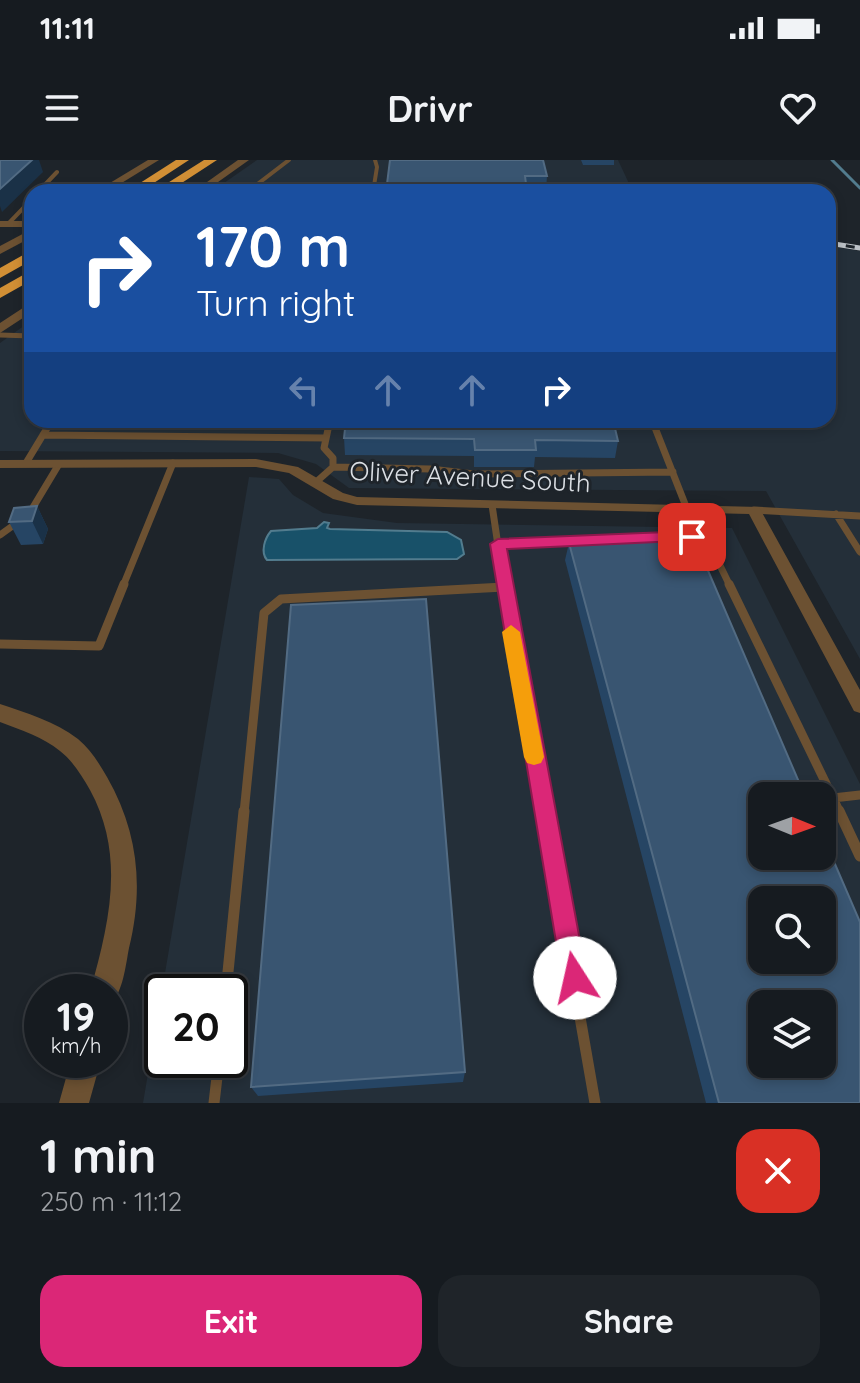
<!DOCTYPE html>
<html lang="en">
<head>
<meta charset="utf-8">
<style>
  :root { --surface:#161b20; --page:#1f2429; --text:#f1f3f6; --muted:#9ea1a5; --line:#35393e; --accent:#db2777 }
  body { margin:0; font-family:Quicksand,sans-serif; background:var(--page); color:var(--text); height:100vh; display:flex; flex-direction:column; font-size:30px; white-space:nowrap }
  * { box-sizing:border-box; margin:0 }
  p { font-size:26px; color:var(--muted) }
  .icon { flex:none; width:44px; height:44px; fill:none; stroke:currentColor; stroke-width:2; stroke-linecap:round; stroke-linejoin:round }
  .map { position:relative; height:943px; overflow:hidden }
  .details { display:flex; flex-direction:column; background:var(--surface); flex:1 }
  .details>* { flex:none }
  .hud { position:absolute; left:24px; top:24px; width:812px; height:244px; border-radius:24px; box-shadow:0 4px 12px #0003,0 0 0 2px var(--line); background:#1a4fa0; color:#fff; overflow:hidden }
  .needle { width:52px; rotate:91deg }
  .fabs { position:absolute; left:748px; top:622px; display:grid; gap:16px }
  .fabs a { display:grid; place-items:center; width:88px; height:88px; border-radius:16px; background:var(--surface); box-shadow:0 4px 12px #0003,0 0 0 2px var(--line); font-size:40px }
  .speed { position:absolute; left:24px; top:814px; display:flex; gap:16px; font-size:40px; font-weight:700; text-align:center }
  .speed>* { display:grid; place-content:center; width:104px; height:104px; border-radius:50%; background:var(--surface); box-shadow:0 4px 12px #0003,0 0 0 2px var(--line); line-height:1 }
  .speed small { font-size:20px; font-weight:400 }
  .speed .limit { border:4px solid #111; border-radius:12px; background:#fff; color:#111 }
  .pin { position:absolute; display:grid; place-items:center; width:68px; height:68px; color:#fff; margin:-34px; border-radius:16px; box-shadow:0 4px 12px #0006 }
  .me { position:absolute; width:88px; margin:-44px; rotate:350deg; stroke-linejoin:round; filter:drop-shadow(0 0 6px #0008) }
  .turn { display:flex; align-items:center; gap:28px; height:168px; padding:0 40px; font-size:36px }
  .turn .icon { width:104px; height:104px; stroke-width:2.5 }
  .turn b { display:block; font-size:56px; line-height:68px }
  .lanes { display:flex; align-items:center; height:76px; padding:0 40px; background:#0003; justify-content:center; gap:40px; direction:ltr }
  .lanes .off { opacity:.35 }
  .round { display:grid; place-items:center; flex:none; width:84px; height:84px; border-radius:24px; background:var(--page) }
  .summary { display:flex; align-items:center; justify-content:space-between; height:136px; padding:0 40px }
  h1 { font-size:48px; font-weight:800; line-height:60px }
  .cta { display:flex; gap:16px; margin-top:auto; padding:16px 40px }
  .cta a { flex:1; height:92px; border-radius:24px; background:var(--accent); color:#fff; font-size:32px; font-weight:800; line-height:92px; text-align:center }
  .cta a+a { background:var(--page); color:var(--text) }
  .status { display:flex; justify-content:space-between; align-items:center; height:56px; padding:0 40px; background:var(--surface); direction:ltr }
  .status svg { height:22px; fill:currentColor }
  header { display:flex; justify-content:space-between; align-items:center; height:104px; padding:0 40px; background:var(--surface); font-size:36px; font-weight:800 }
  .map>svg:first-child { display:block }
  .built { fill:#242f39; fill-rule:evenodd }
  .water { fill:#185169; stroke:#527c8e; stroke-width:2 }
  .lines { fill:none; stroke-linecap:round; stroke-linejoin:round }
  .stream { stroke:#527c8e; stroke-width:3 }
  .service-far4 { stroke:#6c5132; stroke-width:4 }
  .service-far3 { stroke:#6c5132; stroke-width:5 }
  .service-far2 { stroke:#6c5132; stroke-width:7 }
  .service-far1 { stroke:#6c5132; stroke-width:9 }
  .service { stroke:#6c5132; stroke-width:11 }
  .minor { fill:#6c5132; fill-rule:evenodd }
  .tertiary { fill:#6c5132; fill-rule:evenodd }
  .motorway { fill:#d18f35; fill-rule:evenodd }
  .rail-casing { stroke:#bdc2c7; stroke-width:5 }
  .rail { stroke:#1e242a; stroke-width:3; stroke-dasharray:9; stroke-linecap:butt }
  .wall { fill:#264564 }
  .shaded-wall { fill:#1a3147 }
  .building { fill:#395571; stroke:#526b83; stroke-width:2; fill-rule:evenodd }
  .route { fill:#db2777; stroke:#8e194d; stroke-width:2 }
  .slow { fill:#f59e0b }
  .labels { text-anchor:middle; stroke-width:6; stroke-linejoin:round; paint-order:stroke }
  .street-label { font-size:26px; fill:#dbdfe4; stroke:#1e242a }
</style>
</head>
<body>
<div class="status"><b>11:11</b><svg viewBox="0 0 49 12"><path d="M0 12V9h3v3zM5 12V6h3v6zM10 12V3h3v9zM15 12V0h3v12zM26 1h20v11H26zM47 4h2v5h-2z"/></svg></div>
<header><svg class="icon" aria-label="menu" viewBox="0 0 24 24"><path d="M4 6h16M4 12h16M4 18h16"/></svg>Drivr<svg class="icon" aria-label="heart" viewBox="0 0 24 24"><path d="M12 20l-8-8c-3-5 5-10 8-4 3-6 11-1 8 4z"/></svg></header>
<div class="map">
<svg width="860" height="943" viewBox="0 0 860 943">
  <rect width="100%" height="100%" fill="#1e242a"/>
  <path class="built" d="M257 0H618L633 32H211Z
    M828 86 860 91V499L766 331 349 328 316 304 278 293 0 291V183L32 160V260H828Z
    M249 317 279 319 293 335 323 353 397 363 732 368 860 624V943H143ZM762 636H822V696H762ZM762 740H822V800H762ZM162 832H230V900H162ZM762 844H822V904H762Z"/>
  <path class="water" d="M324 362 329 363 327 368 330 369 447 372 461 380 464 394 457 399 267 400C260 392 265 378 271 371L317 368Z"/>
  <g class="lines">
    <path class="stream" d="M832 0 860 28"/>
    <path class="service-far4" d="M38 32 57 12
      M247 32 289 0
      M373 32 377 7 375 0
      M8 64 32 39"/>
    <path class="service-far3" d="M0 175 32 176"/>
    <path class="service-far2" d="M652 260 687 349
      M43 275 326 278
      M26 303 52 260
      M333 307 430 309 474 314 673 312
      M315 323 333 307V298L324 288 330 260
      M492 345 504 426
      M754 350 860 356
      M29 354 59 304
      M836 354 860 392
      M0 375 18 362
      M498 384 692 377 710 385 730 426
      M123 426 173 303"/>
    <path class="service-far1" d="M504 424 545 653
      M729 424 833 638 860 635
      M0 484 99 486 124 424
      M833 638 840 653
      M244 653 264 453 281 439 504 427"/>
    <path class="service" d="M544 651 595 943
      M839 651 860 696
      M226 832 244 651
      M214 943 219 900"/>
    <path class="minor" d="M0 61H32V67H0Z
      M256 299 298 307 343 333 357 337 759 347 860 530V553L854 551 749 354 357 345 333 339 289 313 256 307 0 308V300Z"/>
    <path class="tertiary" d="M148 0H159L107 32H95Z
      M238 0H249L204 32H193Z
      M32 69V77L0 94V86Z
      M32 142V152L0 173V163Z
      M0 544C26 553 55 561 78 579 90 589 99 603 107 617 138 671 144 727 129 788 126 803 123 834 110 844V832H90C109 764 126 696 90 630 82 616 73 601 60 591 43 577 21 570 0 562Z
      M71 900H101L89 943H59Z"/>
    <path class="motorway" d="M176 0H189L140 32H126Z
      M204 0H217L174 28H166V24Z
      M32 90V100L0 118V108Z
      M32 110V120L0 138V128Z"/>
    <defs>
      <path id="rail" d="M828 83 860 88"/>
    </defs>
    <use href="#rail" class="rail-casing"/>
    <use href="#rail" class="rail"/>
  </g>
  <path class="wall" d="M390 0 547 16 546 30 527 29Z
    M581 0H614V5H583Z
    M344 278 618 281 615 298 535 297 534 307H474V296L345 295Z
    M37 346 48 369 43 384 21 385 9 362Z
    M569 383 860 943H706L565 400Z
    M465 912 463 922 258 936 251 927Z"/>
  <path class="shaded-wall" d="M32 0H39L43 12 2 52 0 46V29Z
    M37 346 48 369 43 384 32 361Z"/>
  <path class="building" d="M0 0H32L0 29Z
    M390 0H543L547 16H525L527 32H386Z
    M346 260H613L618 281 535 280 536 290H475L474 279 344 278Z
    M37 346 32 361 9 362 14 348Z
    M694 378 805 636H762V696H822V674L860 762V943H719L569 383ZM762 740H822V800H762ZM762 844H822V904H762Z
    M426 439 465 912 251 927 291 445Z"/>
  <path class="route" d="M692 371 698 373V380L507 389 587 818 584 827 575 831 566 827 562 818 490 384 498 379Z"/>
  <path class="slow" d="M511 465 520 472 544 597 541 603 534 605 527 603 524 597 502 472Z"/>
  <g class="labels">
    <g class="street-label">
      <text transform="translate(470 317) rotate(3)" y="9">Oliver Avenue South</text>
    </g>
  </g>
</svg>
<div class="fabs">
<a><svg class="needle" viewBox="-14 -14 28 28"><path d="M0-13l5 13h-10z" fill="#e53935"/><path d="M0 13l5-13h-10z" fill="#9ea1a5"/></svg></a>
<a><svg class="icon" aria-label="search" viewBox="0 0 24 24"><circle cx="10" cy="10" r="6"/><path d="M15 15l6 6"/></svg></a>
<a><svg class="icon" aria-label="layers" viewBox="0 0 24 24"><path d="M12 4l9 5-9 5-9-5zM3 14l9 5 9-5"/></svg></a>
</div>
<div class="speed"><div>19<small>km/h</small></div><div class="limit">20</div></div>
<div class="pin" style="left:692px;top:377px;background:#d93025"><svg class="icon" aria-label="arrive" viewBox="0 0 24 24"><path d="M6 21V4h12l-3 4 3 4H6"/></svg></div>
<svg class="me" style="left:575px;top:818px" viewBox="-20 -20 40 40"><circle r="19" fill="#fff"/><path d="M0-13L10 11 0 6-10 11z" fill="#db2777"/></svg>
<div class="hud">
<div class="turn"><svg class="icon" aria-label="right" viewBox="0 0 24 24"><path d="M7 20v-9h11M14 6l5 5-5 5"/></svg><div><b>170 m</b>Turn right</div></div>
<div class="lanes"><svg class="icon off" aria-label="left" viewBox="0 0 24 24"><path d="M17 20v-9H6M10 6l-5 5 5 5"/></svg><svg class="icon off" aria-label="ahead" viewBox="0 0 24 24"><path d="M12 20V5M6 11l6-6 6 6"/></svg><svg class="icon off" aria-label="ahead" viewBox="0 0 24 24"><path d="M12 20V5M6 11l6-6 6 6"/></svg><svg class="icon" aria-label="right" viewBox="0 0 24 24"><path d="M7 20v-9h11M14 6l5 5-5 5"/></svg></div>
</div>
</div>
<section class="details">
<div class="summary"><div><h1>1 min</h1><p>250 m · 11:12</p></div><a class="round" style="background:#d93025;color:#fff"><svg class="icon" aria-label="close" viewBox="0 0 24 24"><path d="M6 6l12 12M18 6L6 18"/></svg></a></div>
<div class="cta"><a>Exit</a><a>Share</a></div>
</section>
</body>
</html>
